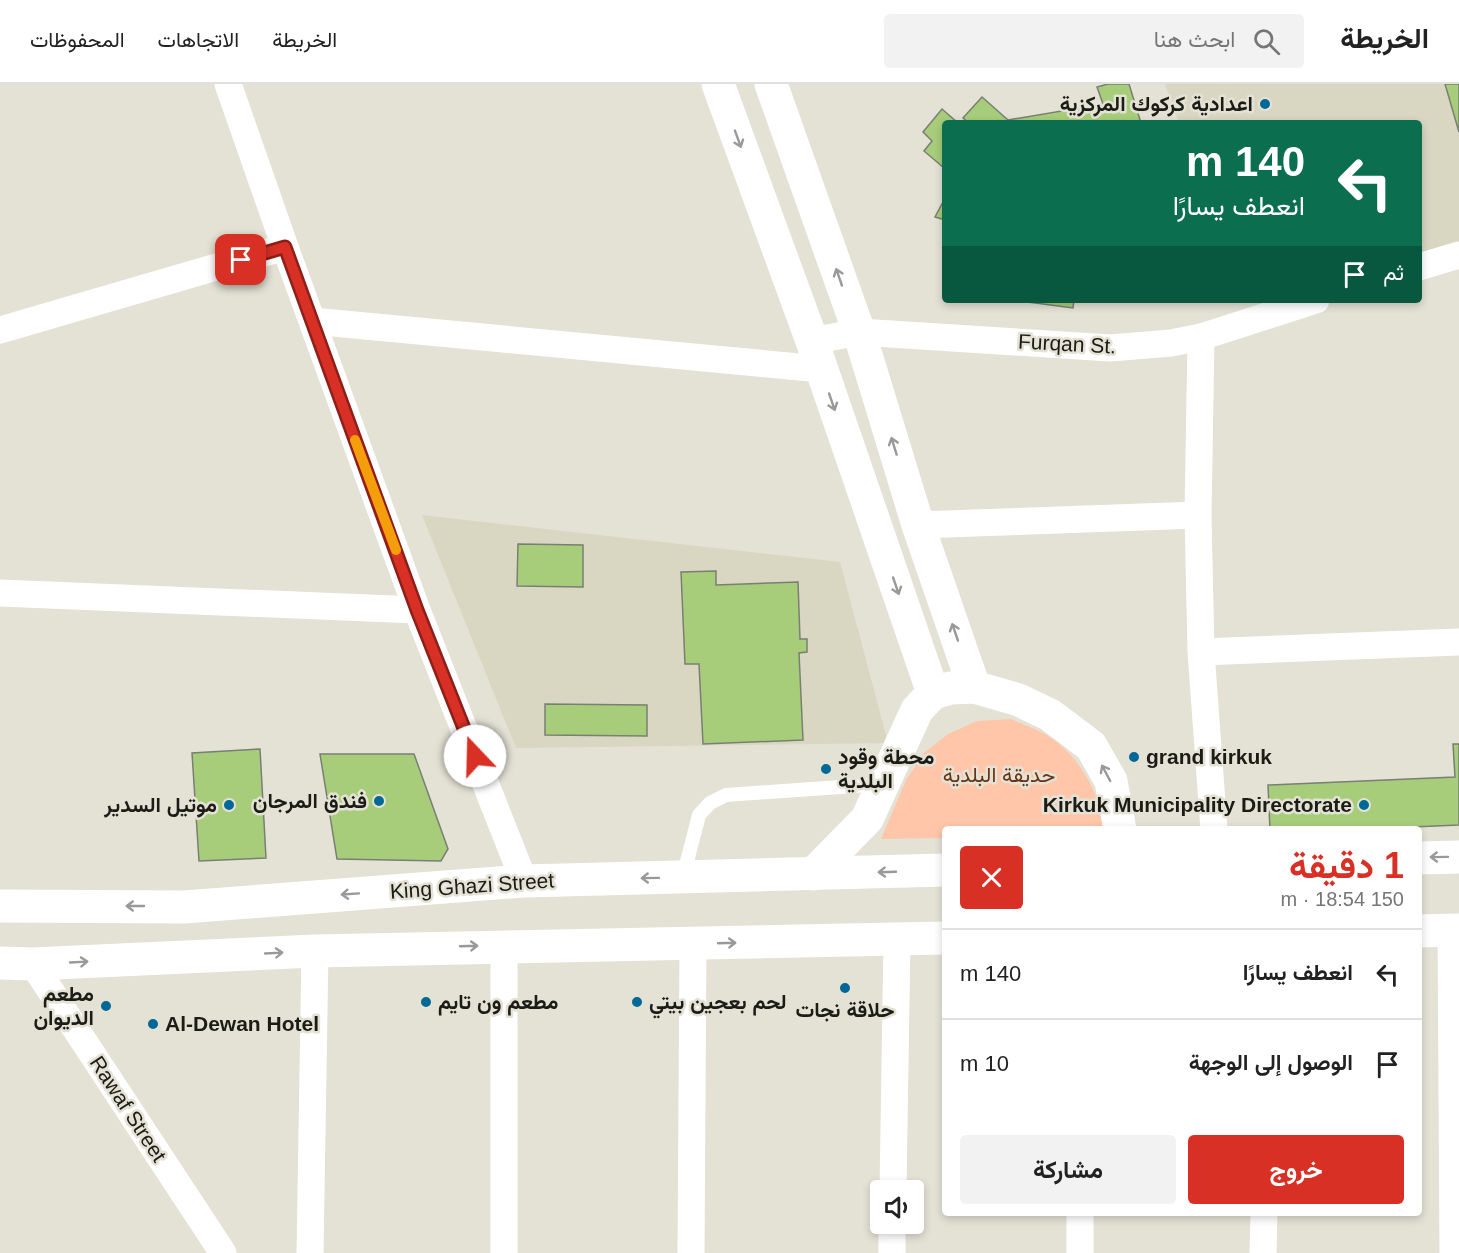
<!DOCTYPE html>
<html lang="ar">
<head>
<meta charset="utf-8">
<style>
  :root { --surface:#fff; --page:#f2f2f2; --text:#222; --muted:#767676; --line:#e0e0e0; --accent:#d93025 }
  body { margin:0; font-family:Helvetica,Vazirmatn,sans-serif; background:var(--page); color:var(--text); direction:rtl; height:100vh; display:flex; flex-direction:column; font-size:22px; white-space:nowrap }
  * { box-sizing:border-box; margin:0 }
  p { font-size:20px; color:var(--muted) }
  .icon { flex:none; width:33px; height:33px; fill:none; stroke:currentColor; stroke-width:2; stroke-linecap:round; stroke-linejoin:round }
  .map { position:relative; flex:1; overflow:hidden; direction:ltr }
  .drawer { position:absolute; left:942px; top:742px; width:480px; height:390px; display:flex; flex-direction:column; background:var(--surface); border-radius:6px; box-shadow:0 3px 9px #0003; direction:rtl }
  .drawer>* { flex:none }
  .hud { position:absolute; left:942px; top:36px; width:480px; height:183px; border-radius:6px; box-shadow:0 3px 9px #0003; direction:rtl; background:#0b6e4f; color:#fff; overflow:hidden }
  .fabs { position:absolute; left:870px; top:1096px; display:grid; gap:12px }
  .fabs a { display:grid; place-items:center; width:54px; height:54px; border-radius:6px; background:var(--surface); box-shadow:0 3px 9px #0003; font-size:30px }
  .pin { position:absolute; display:grid; place-items:center; width:51px; height:51px; color:#fff; margin:-26px; border-radius:12px; box-shadow:0 3px 9px #0006 }
  .me { position:absolute; width:66px; margin:-33px; rotate:339deg; stroke-linejoin:round; filter:drop-shadow(0 0 4px #0008) }
  .turn { display:flex; align-items:center; gap:21px; height:126px; padding:0 18px; font-size:27px }
  .turn .icon { width:78px; height:78px; stroke-width:2.5 }
  .turn b { display:block; font-size:42px; line-height:51px }
  .then { display:flex; align-items:center; height:57px; padding:0 18px; background:#0003; gap:12px; font-size:22px }
  .round { display:grid; place-items:center; flex:none; width:63px; height:63px; border-radius:6px; background:var(--page) }
  .head { display:flex; align-items:center; justify-content:space-between; height:102px; padding:0 18px }
  h1 { font-size:36px; font-weight:700; line-height:45px; color:var(--accent) }
  .cta { display:flex; gap:12px; margin-top:auto; padding:12px 18px }
  .cta a { flex:1; height:69px; border-radius:6px; background:var(--accent); color:#fff; font-size:24px; font-weight:700; line-height:69px; text-align:center }
  .cta a+a { background:var(--page); color:var(--text) }
  ul { padding:0; list-style:none }
  li { display:flex; align-items:center; gap:18px; height:90px; padding:0 18px; border-top:2px solid var(--line) }
  li div { flex:1 }
  li b { display:block; font-size:22px }
  li em { font-style:normal }
  header { display:flex; align-items:center; gap:36px; box-sizing:border-box; height:84px; padding:0 30px; background:var(--surface); border-bottom:2px solid var(--line) }
  header strong { font-size:28px }
  nav { display:flex; gap:33px; margin-inline-start:auto; font-size:21px }
  .search { width:420px; height:54px; background:var(--page); display:flex; align-items:center; gap:15px; box-sizing:border-box; padding:0 21px; border-radius:6px; color:var(--muted); font-size:22px }
  .map>svg:first-child { display:block }
  .built { fill:#d9d6c2 }
  .green { fill:#ffc6aa }
  .building { fill:#a7cd7b; stroke:#7a7f74; stroke-width:1.5 }
  .lines { fill:none; stroke-linecap:round; stroke-linejoin:round }
  .lane { stroke:#fff; stroke-width:14 }
  .street { stroke:#fff; stroke-width:27 }
  .secondary { stroke:#fff; stroke-width:33 }
  .primary { stroke:#fff; stroke-width:33 }
  .oneway { stroke:#999997 }
  .route-casing { stroke:#8d1f18; stroke-width:15 }
  .route { stroke:#d93025; stroke-width:10 }
  .slow { stroke:#f59e0b; stroke-width:10 }
  .poi-dot { fill:#006896; stroke:#e4e2d5; stroke-width:2 }
  .labels { text-anchor:middle; stroke-width:5; stroke-linejoin:round; paint-order:stroke }
  .poi-label { font-size:21px; font-weight:bold; fill:#1c1c17; stroke:#e4e2d5; text-anchor:end }
  .street-label { font-size:21px; fill:#1c1c17; stroke:#e4e2d5 }
  .park-label { font-size:21px; fill:#683314; stroke:#e4e2d5 }
</style>
</head>
<body>
<header>
<strong>الخريطة</strong>
<div class="search"><svg class="icon" aria-label="search" viewBox="0 0 24 24"><circle cx="10" cy="10" r="6"/><path d="M15 15l6 6"/></svg>ابحث هنا</div>
<nav><a>الخريطة</a><a>الاتجاهات</a><a>المحفوظات</a></nav>
</header>
<div class="map">
<svg width="1459" height="1169" viewBox="0 0 1459 1169">
  <rect width="100%" height="100%" fill="#e4e2d5"/>
  <path class="built" d="M1165 0H1459V160L1419 170V39H1179Z
    M422 431 840 478 888 659 516 664Z"/>
  <path class="green" d="M1011 635C1022 640 1034 644 1045 650 1079 670 1099 708 1105 745L945 746V754L881 755 906 696 924 669 948 650 977 637Z"/>
  <path class="building" d="M1108 0H1129L1141 39H969L963 34 982 13 1008 36 1103 20 1097 3Z
    M1445 0H1459V48Z
    M942 25 958 39H945V101L944 84 924 67 932 57 923 48Z
    M945 114V136L935 133Z
    M1012 216H1074L1073 224Z
    M518 460 583 461V503L517 502Z
    M716 487V501L798 498 800 555H807V568L799 569 803 656 703 660 699 580H685L681 488Z
    M545 620 647 621V652L545 651Z
    M1453 660H1459V741L1343 746H1270L1268 701 1455 693Z
    M260 665 266 774 199 777 192 669Z
    M320 670H414L448 765 441 777 337 775Z"/>
  <g class="lines">
    <path class="lane" d="M683 793 699 731 710 719 726 711 883 700"/>
    <path class="street" d="M228 0 285 163 417 526 524 797
      M1419 183 1459 171
      M312 237 821 285
      M0 246 285 163
      M812 257 859 248 1110 264 1171 259 1201 253 1316 216
      M1198 431 1201 568 1214 746
      M918 441 1198 431 1201 253
      M0 509 417 526
      M1201 568 1459 558
      M1451 846 1453 1169
      M33 880 223 1169
      M893 1107 897 854
      M310 1169 315 867
      M504 1169V861
      M691 1169 693 859
      M892 1169V1140
      M1080 1169V1130
      M1263 1169 1264 1130"/>
    <path class="secondary" d="M718 0 812 257 933 609
      M771 0 859 248 918 441 974 603
      M813 790 867 735 917 626 933 609 951 604 974 603 1019 616 1050 631 1091 662 1111 697 1120 746"/>
    <path class="primary" d="M1419 774 1459 773
      M0 822 184 823 524 797 945 786
      M1419 847 1459 846
      M0 879 33 880 315 867 945 854"/>
  </g>
  <defs><path id="oneway-shaft" d="M-6 0H5M1.5-3L5.5 0L1.5 3" fill="none" stroke-width="1.6" stroke-linecap="round" stroke-linejoin="round" transform="scale(1.5)"/></defs>
  <g class="oneway">
    <use href="#oneway-shaft" transform="translate(738 55) rotate(70)"/>
    <use href="#oneway-shaft" transform="translate(839 193) rotate(-109)"/>
    <use href="#oneway-shaft" transform="translate(832 318) rotate(71)"/>
    <use href="#oneway-shaft" transform="translate(894 362) rotate(-107)"/>
    <use href="#oneway-shaft" transform="translate(896 502) rotate(71)"/>
    <use href="#oneway-shaft" transform="translate(955 548) rotate(-109)"/>
    <use href="#oneway-shaft" transform="translate(1106 689) rotate(-118)"/>
    <use href="#oneway-shaft" transform="translate(1439 773) rotate(179)"/>
    <use href="#oneway-shaft" transform="translate(887 788) rotate(178)"/>
    <use href="#oneway-shaft" transform="translate(650 794) rotate(179)"/>
    <use href="#oneway-shaft" transform="translate(350 810) rotate(176)"/>
    <use href="#oneway-shaft" transform="translate(135 822) rotate(-180)"/>
    <use href="#oneway-shaft" transform="translate(727 859) rotate(-2)"/>
    <use href="#oneway-shaft" transform="translate(469 862) rotate(-2)"/>
    <use href="#oneway-shaft" transform="translate(274 869) rotate(-3)"/>
    <use href="#oneway-shaft" transform="translate(79 878) rotate(-3)"/>
  </g>
  <g class="lines">
    <defs>
      <path id="route" d="M241 176 285 163 417 526 475 672"/>
    </defs>
    <use href="#route" class="route-casing"/>
    <use href="#route" class="route"/>
    <path class="slow" d="M355 356 396 466"/>
  </g>
  <g class="poi-dot">
    <circle cx="1265" cy="20" r="6"/>
    <circle cx="1134" cy="673" r="6"/>
    <circle cx="826" cy="685" r="6"/>
    <circle cx="379" cy="717" r="6"/>
    <circle cx="229" cy="721" r="6"/>
    <circle cx="1364" cy="721" r="6"/>
    <circle cx="845" cy="904" r="6"/>
    <circle cx="426" cy="918" r="6"/>
    <circle cx="637" cy="918" r="6"/>
    <circle cx="106" cy="922" r="6"/>
    <circle cx="153" cy="940" r="6"/>
  </g>
  <g class="labels">
    <g class="poi-label">
      <text x="1253" y="27">اعدادية كركوك المركزية</text>
      <text x="838" y="680" text-anchor="start">محطة وقود<tspan x="838" dy="24">البلدية</tspan></text>
      <text x="1146" y="680" text-anchor="start">grand kirkuk</text>
      <text x="367" y="724">فندق المرجان</text>
      <text x="217" y="728">موتيل السدير</text>
      <text x="1352" y="728">Kirkuk Municipality Directorate</text>
      <text x="94" y="917">مطعم<tspan x="94" dy="24">الديوان</tspan></text>
      <text x="438" y="925" text-anchor="start">مطعم ون تايم</text>
      <text x="649" y="925" text-anchor="start">لحم بعجين بيتي</text>
      <text x="845" y="933" text-anchor="middle">حلاقة نجات</text>
      <text x="165" y="947" text-anchor="start">Al-Dewan Hotel</text>
    </g>
    <g class="street-label">
      <text transform="translate(1067 260) rotate(3)" y="7">Furqan St.</text>
      <text transform="translate(472 802) rotate(-4)" y="7">King Ghazi Street</text>
      <text transform="translate(128 1025) rotate(57)" y="7">Rawaf Street</text>
    </g>
    <g class="park-label">
      <text x="999" y="698">حديقة البلدية</text>
    </g>
  </g>
</svg>
<div class="fabs">
<a><svg class="icon" aria-label="sound" viewBox="0 0 24 24"><path d="M4 9h4l5-4v14l-5-4H4zM17 9q2 3 0 6"/></svg></a>
</div>
<div class="pin" style="left:241px;top:176px;background:#d93025"><svg class="icon" aria-label="arrive" viewBox="0 0 24 24"><path d="M6 21V4h12l-3 4 3 4H6"/></svg></div>
<svg class="me" style="left:475px;top:672px" viewBox="-20 -20 40 40"><circle r="19" fill="#fff"/><path d="M0-13L10 11 0 6-10 11z" fill="#d93025"/></svg>
<div class="hud">
<div class="turn"><svg class="icon" aria-label="left" viewBox="0 0 24 24"><path d="M17 20v-9H6M10 6l-5 5 5 5"/></svg><div><b>140 m</b>انعطف يسارًا</div></div>
<div class="then">ثم<svg class="icon" aria-label="arrive" viewBox="0 0 24 24"><path d="M6 21V4h12l-3 4 3 4H6"/></svg></div>
</div>
<section class="drawer">
<div class="head"><div><h1>1 دقيقة</h1><p>150 m · 18:54</p></div><a class="round" style="background:#d93025;color:#fff"><svg class="icon" aria-label="close" viewBox="0 0 24 24"><path d="M6 6l12 12M18 6L6 18"/></svg></a></div>
<ul>
<li><svg class="icon" aria-label="left" viewBox="0 0 24 24"><path d="M17 20v-9H6M10 6l-5 5 5 5"/></svg><div><b>انعطف يسارًا</b></div><em>140 m</em></li>
<li><svg class="icon" aria-label="arrive" viewBox="0 0 24 24"><path d="M6 21V4h12l-3 4 3 4H6"/></svg><div><b>الوصول إلى الوجهة</b></div><em>10 m</em></li>
</ul>
<div class="cta"><a>خروج</a><a>مشاركة</a></div>
</section>
</div>
</body>
</html>
